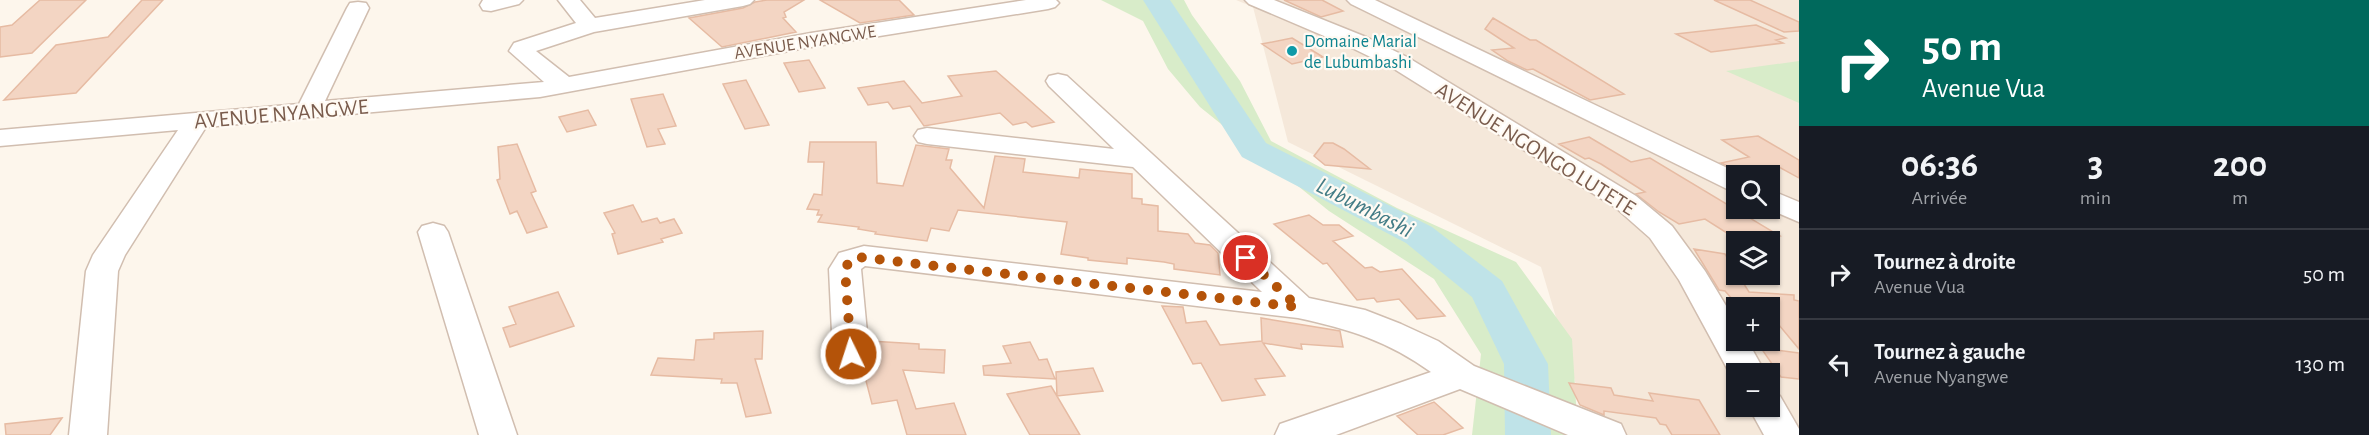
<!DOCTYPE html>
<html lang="fr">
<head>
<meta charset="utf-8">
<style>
  :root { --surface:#171b24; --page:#20242c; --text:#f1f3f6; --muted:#9ea1a6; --line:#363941 }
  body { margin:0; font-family:"Alegreya Sans",sans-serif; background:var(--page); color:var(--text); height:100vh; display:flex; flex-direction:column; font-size:22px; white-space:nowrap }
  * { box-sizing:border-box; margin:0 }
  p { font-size:20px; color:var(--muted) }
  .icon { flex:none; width:33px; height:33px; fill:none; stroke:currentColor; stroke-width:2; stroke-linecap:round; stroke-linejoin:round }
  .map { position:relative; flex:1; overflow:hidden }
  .sheet { display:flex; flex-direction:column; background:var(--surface); width:570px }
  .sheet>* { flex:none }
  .top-card { background:#00695c; color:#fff; overflow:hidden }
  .tools { position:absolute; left:1726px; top:165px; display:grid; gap:12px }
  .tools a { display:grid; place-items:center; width:54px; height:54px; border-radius:0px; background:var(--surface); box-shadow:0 2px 4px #0004; font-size:30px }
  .pin { position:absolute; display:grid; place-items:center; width:51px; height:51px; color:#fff; margin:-26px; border:3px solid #fff; border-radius:50%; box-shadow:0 2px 6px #0007 }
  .me { position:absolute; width:66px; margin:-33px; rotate:356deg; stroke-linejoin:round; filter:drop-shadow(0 0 4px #0008) }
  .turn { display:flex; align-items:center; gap:21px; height:126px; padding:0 24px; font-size:27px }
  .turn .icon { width:78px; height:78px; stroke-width:2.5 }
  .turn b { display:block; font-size:42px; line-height:51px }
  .eta { display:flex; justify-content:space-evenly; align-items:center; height:102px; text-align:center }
  .eta b { font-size:36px; font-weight:700; line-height:42px }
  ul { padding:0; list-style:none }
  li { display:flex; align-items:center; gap:18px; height:90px; padding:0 24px; border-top:2px solid var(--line) }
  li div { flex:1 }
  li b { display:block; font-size:22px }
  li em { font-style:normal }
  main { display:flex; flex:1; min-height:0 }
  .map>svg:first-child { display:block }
  .residential { fill:#f5e8da; fill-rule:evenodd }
  .green { fill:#d8ecc9 }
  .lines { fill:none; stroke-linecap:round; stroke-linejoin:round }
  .river { fill:#bfe3e8; fill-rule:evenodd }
  .building { fill:#f3d5c3; stroke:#e6bba3; stroke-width:1.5 }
  .minor-casing { stroke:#d1beb0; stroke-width:3 }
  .minor { fill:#fff; fill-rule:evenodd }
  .route { stroke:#b45309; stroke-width:10; stroke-dasharray:0 18 }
  .culture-dot { fill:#0f9aa8; stroke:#fffaf3; stroke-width:2 }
  .labels { text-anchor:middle; stroke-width:4.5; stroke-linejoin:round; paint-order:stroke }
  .far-culture-label { font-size:18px; fill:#0d838f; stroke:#fffaf3; text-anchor:start }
  .far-street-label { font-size:18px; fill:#7a5c4d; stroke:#fffaf3 }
  .street-label { font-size:22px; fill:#7a5c4d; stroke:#fffaf3 }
  .water-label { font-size:24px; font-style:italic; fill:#437c86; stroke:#fffaf3 }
</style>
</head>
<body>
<main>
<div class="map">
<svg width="1799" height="435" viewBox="0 0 1799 435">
  <rect width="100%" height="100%" fill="#fdf6ec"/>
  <path class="residential" d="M1236 0H1799V435H1591L1541 267 1288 142 1253 7ZM1737 176H1770V208H1737ZM1737 242H1770V274H1737ZM1737 308H1770V340H1737ZM1737 374H1770V406H1737Z"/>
  <path class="green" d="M1101 0H1184L1192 15 1240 81 1271 141 1397 208 1516 262 1572 339 1578 435H1472L1481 354 1434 279 1329 211 1200 107 1168 69 1143 21Z
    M1799 61V103L1726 71Z"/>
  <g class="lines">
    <path class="river" d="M1143 0H1170L1266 143 1432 227 1502 281 1548 364 1551 435H1505L1504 364 1472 297 1406 243 1242 157Z"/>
  </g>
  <path class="building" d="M40 0H86L32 53 0 57V27L12 25Z
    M142 0H163L76 93 4 100 56 45 108 37Z
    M767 0H804L784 12 786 17 783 18 796 32 722 47 689 18 743 8 755 2Z
    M820 0H899L914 15 860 23Z
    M1284 0H1322L1343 11 1321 17Z
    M1714 0H1750L1799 22V31L1784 32Z
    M1493 18 1530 40H1536L1624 94 1590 100 1533 69 1527 70 1508 61 1492 50 1514 48 1485 29Z
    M1756 25 1786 38 1776 40 1783 43 1711 52 1676 34Z
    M1292 38 1323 57 1292 64 1262 44Z
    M809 60 825 88 799 92 784 63Z
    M996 71 1054 122 1032 127 1026 122 1013 125 1000 113 924 126 910 106 893 109 888 102 868 105 858 88 904 81 922 103 962 96 948 76Z
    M746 80 769 125 745 129 723 84Z
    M663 94 676 126 658 129 665 144 647 147 631 99Z
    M588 110 596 125 567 132 559 117Z
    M1758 136 1799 160V178L1779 167 1745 174 1721 163 1749 157 1722 140Z
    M1589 137 1631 162 1650 158 1780 236 1754 242H1741L1705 219 1679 224 1659 212 1636 194 1645 192 1601 164 1589 158 1585 159 1559 144Z
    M810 142H876L877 183 903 186 916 145 949 149 946 160H952L950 168 984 208 995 156 1025 159 1023 172 1079 178 1080 169 1132 174V198L1142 199V204L1158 206V231L1188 234 1195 243 1210 245 1218 253 1220 275 1174 269V264L1164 262 1127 258V264L1088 260V258L1061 254 1067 222 958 210 949 231 931 228 927 241 875 234 876 232 858 229 859 227 818 222 822 215H817L819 210 807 209 814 194 822 195 824 162H808Z
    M1324 143H1333L1344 149 1370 169 1325 165 1314 156Z
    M517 144 536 191 531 193 547 227 527 233 517 211 510 214 497 180 500 179 498 147Z
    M633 205 642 222 657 218 660 223 674 219 682 233 661 239 663 242 618 254 612 234 615 233 604 213Z
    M1309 215 1323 225H1339L1353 236 1333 241 1365 268 1372 267 1380 272 1402 269 1445 316 1417 319 1399 299 1377 302 1374 298 1357 300 1327 263 1323 264 1274 224Z
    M1694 249 1725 254 1749 292 1794 295V300L1799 301V349L1774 319 1770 318V308H1740L1725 291 1719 290Z
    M558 292 574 326 510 347 503 328 516 324 509 307Z
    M1162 306 1183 307 1186 323 1206 321 1220 345 1262 341 1261 318 1340 331 1343 347 1301 344 1302 349 1263 343 1285 376 1255 379 1265 395 1222 401 1201 363 1193 364Z
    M763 331 762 359H755L771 413 746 417 737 383H721L722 379 651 375 658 358 694 360 696 340 714 339V333Z
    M870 341 919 344V349L945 350 944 373 903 370 916 409 954 403 966 435H907L897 400 872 404 865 377 867 362 871 354Z
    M1030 342 1039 360 1047 359 1055 379 984 375 983 366 1011 363 1003 346Z
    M1761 348 1799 353V379L1781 377Z
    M1093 368 1103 391 1057 396 1056 372Z
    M1569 383 1611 388 1614 395 1653 401 1649 393 1699 400 1720 435H1672L1666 425 1660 424 1656 418 1604 411V415L1580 405Z
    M1051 386 1080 435H1030L1007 394Z
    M1434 402 1463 428 1443 435H1418L1397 416Z
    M62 418 50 435H6L5 424Z"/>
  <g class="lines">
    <defs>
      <path id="minor" d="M483 0H523L519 4 491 11 483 10 480 5Z
        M558 0H580L595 18 705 0H754L750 4 743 6 594 32 536 51 569 77 811 33 1026 0H1056L1059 3 1055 7 1048 9 811 47 540 97 206 127 125 255 118 271 107 435H69L86 271 93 255 178 130 0 146V130L299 104 347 8 350 3 358 2 366 3 369 8 325 101 544 82 509 51 514 43 576 23Z
        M1245 0H1274L1366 37 1407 57 1636 196 1672 226 1705 271 1737 324V340H1747L1766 374H1737V384L1735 383 1679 280 1650 238 1616 208 1391 67 1350 47 1249 4Z
        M1347 0H1375L1744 176H1737V192L1727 189 1351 4Z
        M1058 74 1067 76 1309 298 1365 310 1401 324 1438 341 1474 366 1621 424 1626 435H1568L1460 389 1336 435H1275L1280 424 1431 372C1388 341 1349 329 1298 318L865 266 861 269 869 354 864 363 851 366 838 363 833 354 829 269 839 253 864 246 1262 292 1133 167 927 144 918 142 914 136 918 130 927 128 1114 149 1049 86 1046 81 1049 76Z
        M1770 190 1799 202V222L1766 208H1770Z
        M433 223 444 226 448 232 517 435H479L418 232 422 226Z
        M1770 393 1780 396 1799 429V435H1764L1748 406H1770Z"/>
    </defs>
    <use href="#minor" class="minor-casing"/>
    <use href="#minor" class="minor"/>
  </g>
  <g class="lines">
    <path class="route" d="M851 354 845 269 850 260 857 257 1298 307 1246 258"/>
  </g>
  <circle class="culture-dot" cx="1292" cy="51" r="6"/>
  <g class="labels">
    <g class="far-culture-label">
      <text x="1304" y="47">Domaine Marial<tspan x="1304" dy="21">de Lubumbashi</tspan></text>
    </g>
    <g class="far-street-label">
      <text transform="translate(805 42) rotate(-9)" y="6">AVENUE NYANGWE</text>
    </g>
    <g class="street-label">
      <text transform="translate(281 113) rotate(-5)" y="8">AVENUE NYANGWE</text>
      <text transform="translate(1536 148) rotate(32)" y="8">AVENUE NGONGO LUTETE</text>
    </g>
    <g class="water-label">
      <text transform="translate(1365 207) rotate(27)" y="8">Lubumbashi</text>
    </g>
  </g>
</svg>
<div class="tools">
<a><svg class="icon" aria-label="search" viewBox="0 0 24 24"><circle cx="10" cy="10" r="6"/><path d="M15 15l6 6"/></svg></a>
<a><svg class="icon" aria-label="layers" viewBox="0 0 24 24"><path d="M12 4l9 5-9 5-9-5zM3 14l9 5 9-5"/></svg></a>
<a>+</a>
<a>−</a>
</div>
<div class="pin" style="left:1246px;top:258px;background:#d93025"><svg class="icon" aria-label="arrive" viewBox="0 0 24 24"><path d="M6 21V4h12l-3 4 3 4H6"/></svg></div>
<svg class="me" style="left:851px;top:354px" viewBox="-20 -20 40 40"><circle r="17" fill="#b45309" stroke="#fff" stroke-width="3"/><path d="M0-11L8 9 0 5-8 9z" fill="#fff"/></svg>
</div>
<section class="sheet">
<div class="top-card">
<div class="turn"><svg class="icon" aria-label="right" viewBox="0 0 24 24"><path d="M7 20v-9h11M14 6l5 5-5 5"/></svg><div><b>50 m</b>Avenue Vua</div></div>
</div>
<div class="eta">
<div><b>06:36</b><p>Arrivée</p></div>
<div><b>3</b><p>min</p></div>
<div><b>200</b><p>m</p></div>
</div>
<ul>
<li><svg class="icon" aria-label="right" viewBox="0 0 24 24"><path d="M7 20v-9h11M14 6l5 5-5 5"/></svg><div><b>Tournez à droite</b><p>Avenue Vua</p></div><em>50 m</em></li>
<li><svg class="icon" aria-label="left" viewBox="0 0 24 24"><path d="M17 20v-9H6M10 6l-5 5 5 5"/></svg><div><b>Tournez à gauche</b><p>Avenue Nyangwe</p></div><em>130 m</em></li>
</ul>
</section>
</main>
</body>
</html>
